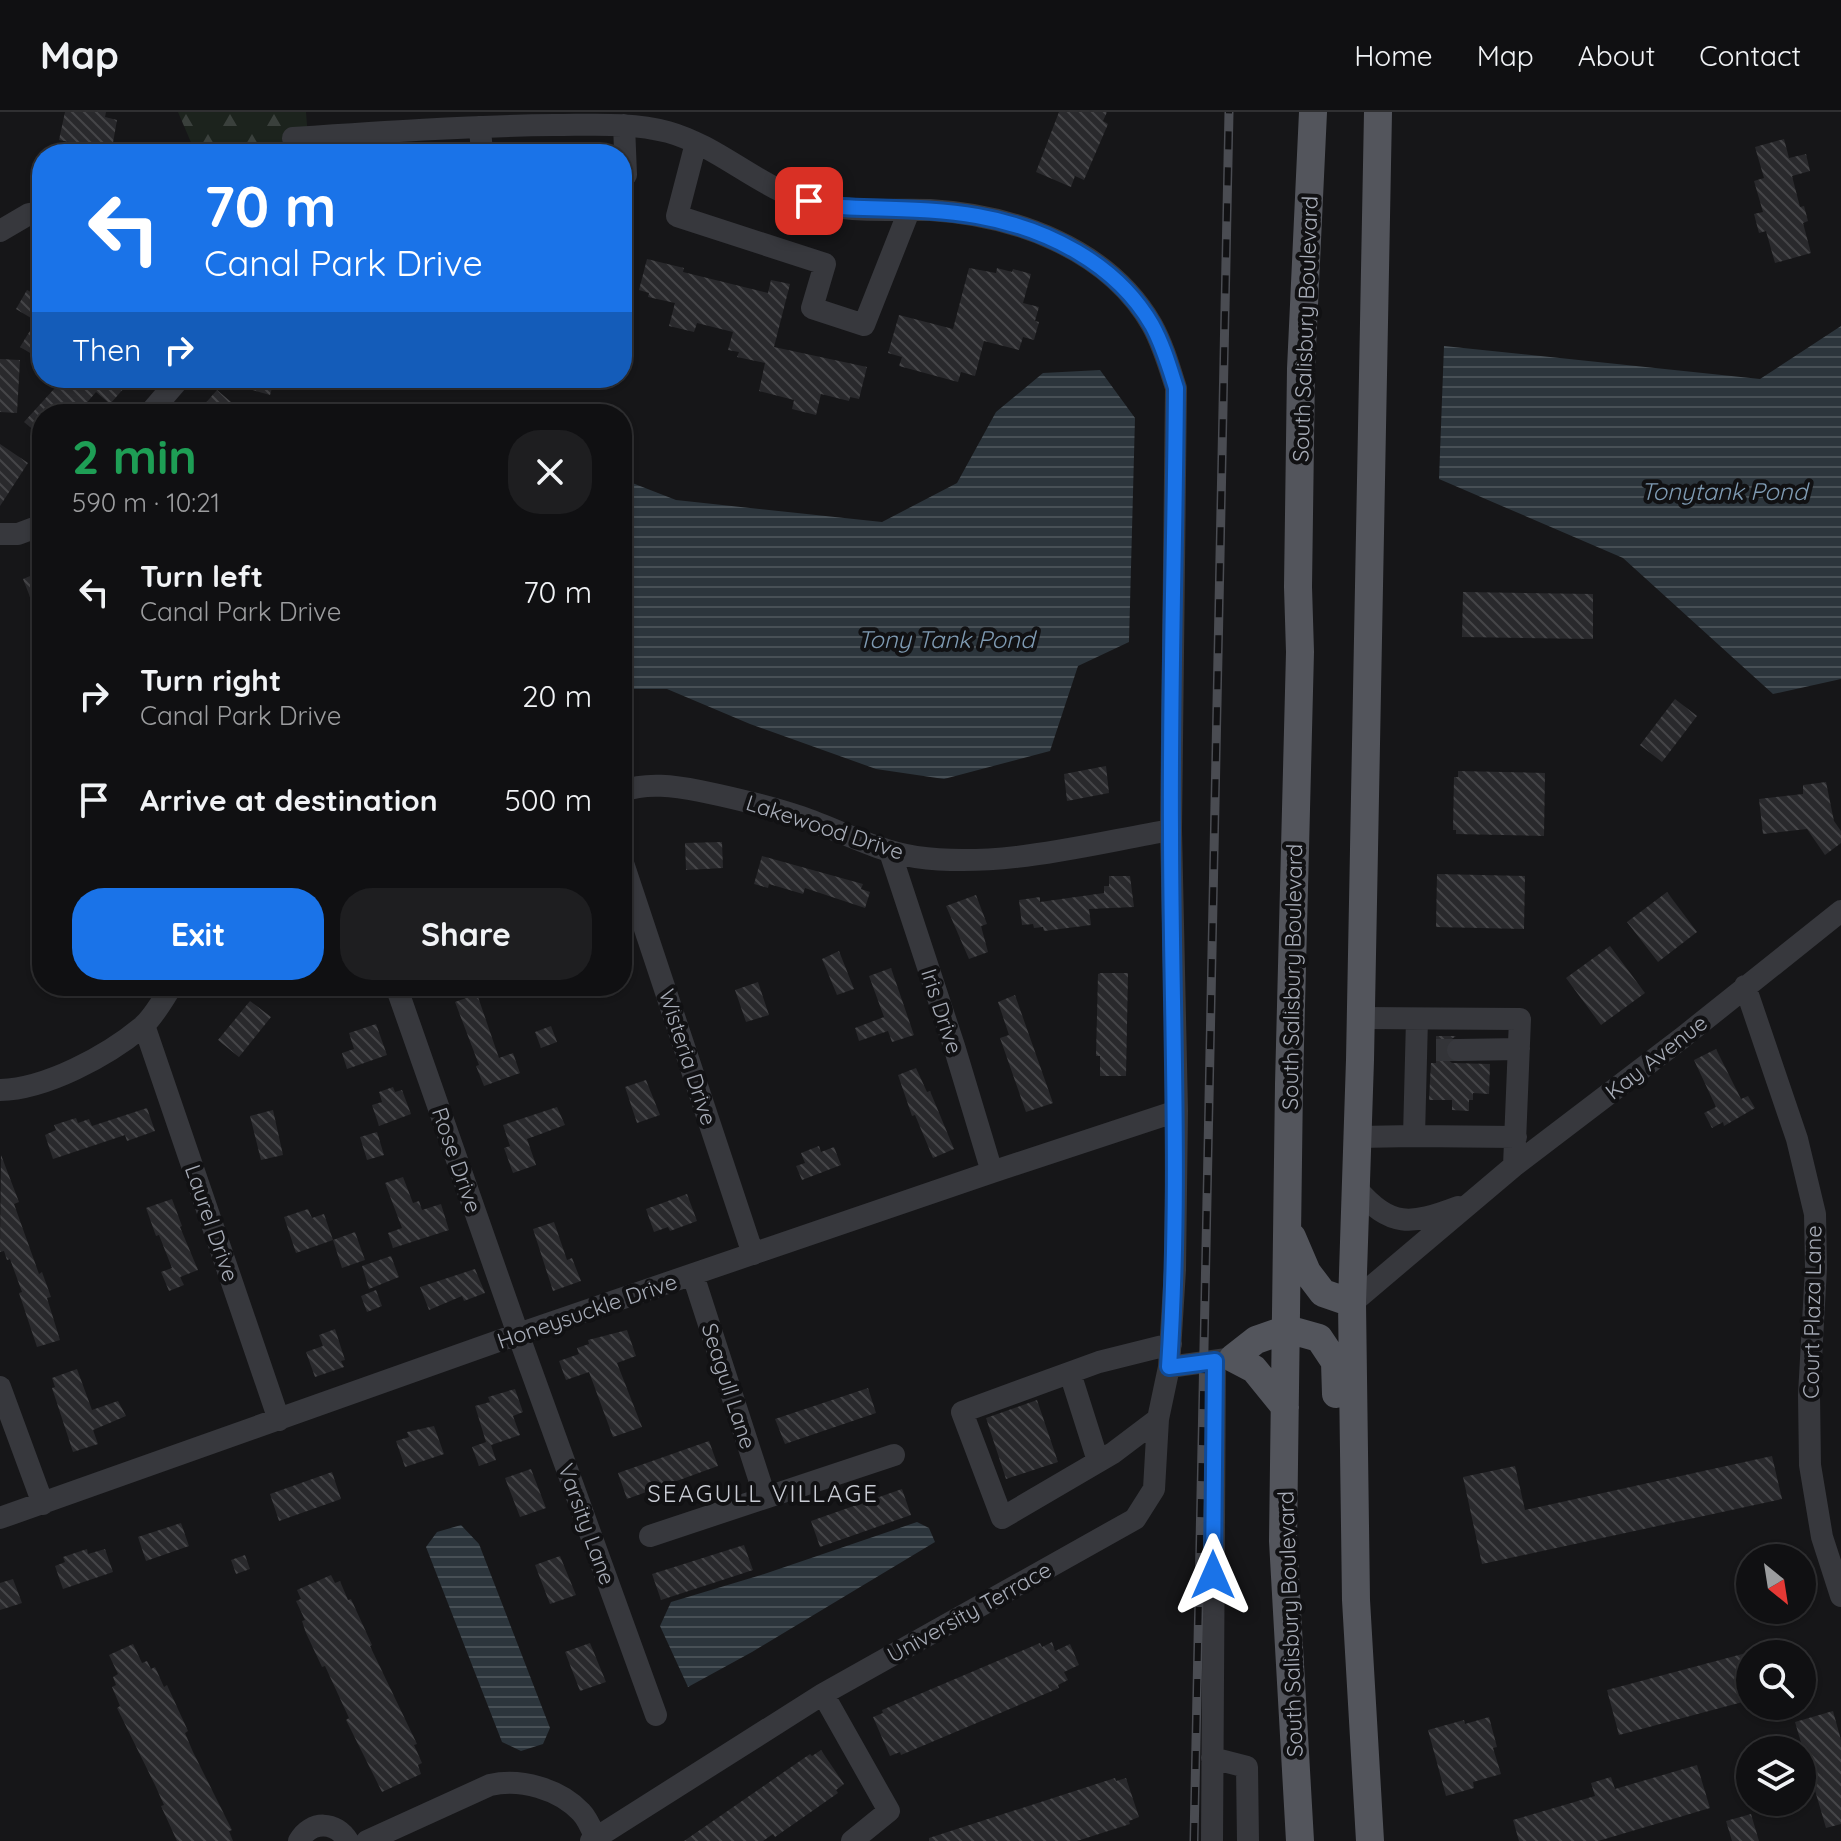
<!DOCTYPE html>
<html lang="en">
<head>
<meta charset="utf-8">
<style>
  :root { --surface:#101012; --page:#1e1e20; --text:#f1f3f6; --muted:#9c9d9f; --line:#303032; --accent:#1a73e8 }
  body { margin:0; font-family:Quicksand,sans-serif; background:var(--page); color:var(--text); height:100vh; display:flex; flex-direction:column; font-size:30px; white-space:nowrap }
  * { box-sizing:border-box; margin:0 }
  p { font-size:26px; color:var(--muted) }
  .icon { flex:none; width:44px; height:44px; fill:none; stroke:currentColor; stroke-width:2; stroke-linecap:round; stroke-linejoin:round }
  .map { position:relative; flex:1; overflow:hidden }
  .side { position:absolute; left:32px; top:292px; width:600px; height:592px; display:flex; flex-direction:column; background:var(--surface); border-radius:32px; box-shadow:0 2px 6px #0004,0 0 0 2px var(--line) }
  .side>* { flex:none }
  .hud { position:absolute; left:32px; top:32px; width:600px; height:244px; border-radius:32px; box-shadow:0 2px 6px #0004,0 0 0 2px var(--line); background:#1a73e8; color:#fff; overflow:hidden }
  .needle { width:52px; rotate:150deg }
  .controls { position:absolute; left:1736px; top:1432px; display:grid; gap:16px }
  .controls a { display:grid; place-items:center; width:80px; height:80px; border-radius:50%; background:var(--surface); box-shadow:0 2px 6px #0004,0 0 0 2px var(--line); font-size:40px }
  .pin { position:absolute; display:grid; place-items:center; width:68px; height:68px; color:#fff; margin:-34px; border-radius:16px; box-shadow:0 4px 12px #0006 }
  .me { position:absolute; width:88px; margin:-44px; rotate:0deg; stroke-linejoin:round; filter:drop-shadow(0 0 6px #0008) }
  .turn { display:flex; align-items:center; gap:28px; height:168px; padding:0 40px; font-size:36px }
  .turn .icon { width:104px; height:104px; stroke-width:2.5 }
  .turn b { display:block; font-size:56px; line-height:68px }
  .then { display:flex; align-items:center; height:76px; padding:0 40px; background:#0003; gap:16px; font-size:30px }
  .round { display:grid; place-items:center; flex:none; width:84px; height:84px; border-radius:32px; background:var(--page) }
  .overview { display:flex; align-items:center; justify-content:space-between; height:136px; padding:0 40px }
  h1 { font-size:48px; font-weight:700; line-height:60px; color:#1e9e55 }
  .button { display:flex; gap:16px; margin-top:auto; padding:16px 40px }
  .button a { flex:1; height:92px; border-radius:32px; background:var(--accent); color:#fff; font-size:32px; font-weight:700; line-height:92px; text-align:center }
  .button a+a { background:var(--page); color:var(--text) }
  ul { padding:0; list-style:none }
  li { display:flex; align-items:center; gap:24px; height:104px; padding:0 40px }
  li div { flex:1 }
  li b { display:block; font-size:30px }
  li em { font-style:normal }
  header { display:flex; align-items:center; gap:48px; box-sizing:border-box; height:112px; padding:0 40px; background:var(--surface); border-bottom:2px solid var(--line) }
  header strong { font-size:38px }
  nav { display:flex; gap:44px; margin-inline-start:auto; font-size:28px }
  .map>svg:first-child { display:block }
  .forest { fill:url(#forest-firs) }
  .water { fill:url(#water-rules) }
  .building { fill:url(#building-back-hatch) }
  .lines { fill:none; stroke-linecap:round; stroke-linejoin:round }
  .minor-tunnel { stroke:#333438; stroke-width:22; stroke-dasharray:22 11; stroke-linecap:butt }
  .minor { stroke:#37383d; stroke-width:22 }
  .major { stroke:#53555c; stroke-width:28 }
  .rail-casing { stroke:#4a4c52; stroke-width:9 }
  .rail { stroke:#111113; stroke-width:6; stroke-dasharray:18; stroke-linecap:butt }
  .route-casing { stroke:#114b97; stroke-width:20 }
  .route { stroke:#1a73e8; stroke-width:14 }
  .labels { text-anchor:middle; stroke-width:8; stroke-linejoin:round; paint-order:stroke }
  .street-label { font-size:22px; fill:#a8adb8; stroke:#111113 }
  .water-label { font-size:24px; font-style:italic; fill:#7f9bb3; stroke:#111113 }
  .neighbourhood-label { font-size:24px; letter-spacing:2px; fill:#c9ccd4; stroke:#111113 }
</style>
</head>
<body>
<header>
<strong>Map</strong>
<nav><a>Home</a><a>Map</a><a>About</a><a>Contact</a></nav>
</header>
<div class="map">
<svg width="1841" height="1729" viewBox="0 0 1841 1729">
  <defs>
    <pattern id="forest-firs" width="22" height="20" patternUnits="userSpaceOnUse" patternTransform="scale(2)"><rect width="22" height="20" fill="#1c231d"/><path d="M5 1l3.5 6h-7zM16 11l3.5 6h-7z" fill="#3a403c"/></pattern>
    <pattern id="water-rules" width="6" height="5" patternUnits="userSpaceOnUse" patternTransform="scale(2)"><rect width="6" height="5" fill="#2c353c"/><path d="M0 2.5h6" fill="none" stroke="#485056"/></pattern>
    <pattern id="building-back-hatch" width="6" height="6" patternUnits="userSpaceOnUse" patternTransform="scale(2)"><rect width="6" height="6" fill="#29292c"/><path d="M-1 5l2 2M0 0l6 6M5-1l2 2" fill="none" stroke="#454548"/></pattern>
  </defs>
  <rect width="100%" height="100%" fill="#161618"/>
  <path class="forest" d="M178 0H306L309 42H196Z"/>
  <path class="water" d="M1841 214V567L1773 582 1623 446 1439 367 1444 234 1760 267Z
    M1100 258 1135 306 1129 530 1078 554 1050 639 944 667 876 657 750 612 667 577H622V367L676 388 882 410 957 371 996 300 1043 261Z
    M917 1410 929 1416 935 1430 752 1540 688 1575 660 1514 671 1490 761 1463Z
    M461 1413 479 1432 550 1616 543 1632 521 1639 502 1630 426 1435 437 1420Z"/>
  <path class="building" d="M65 0H106L105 5 117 8 111 42H88L89 34 59 28Z
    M1059 0H1107L1103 9 1108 12 1084 68 1075 64 1071 75 1036 60Z
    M1784 27 1789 46 1806 42 1810 59 1792 64 1800 95 1804 94 1808 109 1803 111 1811 141 1775 151 1766 119 1759 121 1754 102 1763 100 1754 69 1764 66 1755 35Z
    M647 147 684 156 683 160 768 181 771 168 790 172 774 235 867 255 859 287 850 285 849 289 821 282 816 303 792 297 794 288 759 279 765 251 737 245 739 240 728 238 733 220 697 211 694 220 669 214 675 191 648 185 649 181 639 178Z
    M969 156 996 161 997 156 1012 160 1013 157 1031 162 1023 191 1039 195 1035 209 1039 210 1034 228 1023 225 1019 238 984 229 975 264 961 260 958 270 899 254 902 245 888 241 899 203 953 217Z
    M27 178 42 186V248L20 235 36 209 16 197Z
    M0 247 20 248 17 301 0 300Z
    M64 266H116L125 275 110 292 96 280 77 302H42V325L24 310Z
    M226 266H275L270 283 225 270Z
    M217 278 245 302H196Z
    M0 332 28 351 0 394Z
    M42 459V512L41 513 23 467Z
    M1463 480 1593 482V527L1462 525Z
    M1675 587 1697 604 1662 650 1640 633Z
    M1106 654 1109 681 1067 689 1064 662Z
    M1458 659 1545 661 1544 724 1456 722V718H1453L1454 665H1458Z
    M1826 670 1834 709 1841 719V731L1825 743 1807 717 1763 722 1759 687 1803 682V673Z
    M722 730 723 756 686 758 685 731Z
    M762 744 863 772 861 777 870 780 865 796 805 776 803 782 769 772 768 776 754 772Z
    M1437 762 1525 764 1524 817 1436 815Z
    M1109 764H1130L1134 795 1089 797 1091 813 1044 819 1043 815 1034 816 1033 812 1022 813 1019 788 1040 785V790L1104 781V774H1109Z
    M1667 780 1697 820 1658 850 1627 810Z
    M976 783 987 812 981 814 988 840 969 847 946 794Z
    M1610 834 1645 881 1601 913 1566 866Z
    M839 839 854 877 837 883 822 847Z
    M891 856 914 923 892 930 888 919 859 929 855 916 884 905 869 864Z
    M1101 861H1128L1126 964H1100V944H1096L1098 862Z
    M758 870 769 903 746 910 735 878Z
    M477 882 499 946 513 941 520 961 484 974 476 954 479 953 455 890Z
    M1015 883 1053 991 1026 1000 1000 926 1009 923 998 890Z
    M250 889 271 905 239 945 218 928Z
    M376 912 387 943 347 957 342 941 354 937 349 921Z
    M551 914 557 930 541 936 535 920Z
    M1436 924H1456L1446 931 1444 937 1446 946 1452 951 1490 952 1489 982 1473 981V988H1469V999L1452 998V988H1429L1431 951H1436Z
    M1716 937 1741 987 1748 984 1755 996 1724 1014 1723 1010 1712 1016 1704 1001 1716 995 1694 948Z
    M916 956 927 980 930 979 954 1037 933 1046 915 1003 912 1004 898 963Z
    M646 968 660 1003 637 1011 625 975Z
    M393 975 395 980 402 978 411 1002 379 1014 372 993 382 990 379 980Z
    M557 995 565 1013 527 1027 536 1053 513 1061 504 1036 510 1034 503 1013Z
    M147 996 155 1019 127 1029 125 1023 53 1047 45 1023 56 1018 54 1013 76 1006 78 1011 89 1007 92 1014Z
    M273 998 283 1043 261 1048 250 1004Z
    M377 1020 384 1043 367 1048 360 1025Z
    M819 1034 821 1040 834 1035 841 1053 802 1068 796 1054 805 1051 801 1041Z
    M1 1043 19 1090 14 1092 39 1162 42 1160 51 1185 47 1186 60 1228 37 1235 19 1181 22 1180 10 1147 7 1148 4 1139 0 1140Z
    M403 1065 413 1091 419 1089 422 1098 441 1092 449 1118 393 1136 388 1121 402 1116 385 1071Z
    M687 1082 697 1109 670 1119 668 1115 654 1120 646 1097Z
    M172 1087 182 1114 180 1115 198 1158 180 1165 184 1173 169 1179 161 1160 172 1156 159 1123 156 1124 146 1096Z
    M308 1097 312 1106 324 1102 333 1128 355 1120 365 1148 342 1156 333 1128 296 1141 284 1105Z
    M554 1110 567 1148 572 1146 581 1169 553 1179 533 1117Z
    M391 1144 399 1165 369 1177 362 1154Z
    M475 1157 485 1181 464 1189 462 1184 429 1198 420 1175Z
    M376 1178 382 1194 367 1200 361 1184Z
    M335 1217 345 1248 341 1249 344 1255 315 1265 306 1240 323 1234 319 1223Z
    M627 1218 636 1244 617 1251 642 1315 613 1325 589 1260 566 1268 559 1249 579 1242 577 1236 589 1232 588 1228Z
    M77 1257 92 1298 118 1289 126 1304 93 1318 98 1332 73 1340 52 1276 55 1275 52 1266Z
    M868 1276 876 1301 785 1332 775 1307Z
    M515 1277 523 1300 513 1304 520 1323 491 1333 496 1348 479 1354 472 1335 486 1330 475 1294 490 1290 488 1285Z
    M1037 1288 1058 1350 1006 1367 986 1306Z
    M434 1314 444 1342 405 1355 396 1329 409 1325 407 1320Z
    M709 1329 718 1354 627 1387 618 1361Z
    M1772 1344 1782 1387 1482 1452 1463 1365 1515 1354 1525 1398Z
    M531 1357 546 1396 520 1405 505 1366Z
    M332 1360 341 1387 279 1409 270 1382Z
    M902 1377 911 1403 820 1435 811 1409Z
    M181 1411 189 1434 146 1449 138 1425Z
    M744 1433 753 1458 661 1488 652 1462Z
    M87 1437 88 1442 105 1437 113 1460 63 1477 55 1454 65 1450 63 1445Z
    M245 1443 250 1457 236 1462 231 1448Z
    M560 1444 576 1483 550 1492 535 1453Z
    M331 1463 335 1471 340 1469 348 1488 351 1487 372 1533 370 1534 417 1632 414 1633 422 1651 418 1653 421 1662 382 1680 346 1608 349 1606 325 1554 322 1555 306 1521 302 1509 305 1508 296 1489 301 1487 297 1478Z
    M13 1467 22 1491 0 1498V1471Z
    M1052 1530 1055 1539 1070 1532 1079 1553 1064 1560 1068 1568 1058 1573 1059 1576 901 1643 900 1640 890 1644 873 1605 883 1601 882 1598 1040 1531 1042 1535Z
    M590 1531 606 1570 580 1579 565 1540Z
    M133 1532 142 1551 147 1549 151 1557 155 1555 164 1575 167 1573 188 1619 185 1621 193 1640 232 1718 229 1719 233 1729H177L161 1694 164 1693 155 1673 117 1596 120 1594 112 1575 116 1573 113 1565 118 1562 109 1543Z
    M1750 1540V1588L1619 1623 1607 1578Z
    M1833 1599 1841 1628V1712L1826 1716 1795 1610Z
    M1489 1605 1497 1635 1493 1636 1501 1662 1473 1670 1474 1676 1446 1684 1428 1618 1464 1608 1465 1612Z
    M821 1638 844 1672 836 1678 838 1681 775 1725 773 1722 763 1729H684L810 1642 812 1644Z
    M1697 1653 1710 1696 1598 1729H1519L1513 1708 1595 1684 1591 1671 1611 1665 1615 1677Z
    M1115 1666 1116 1669 1126 1666 1139 1705 1129 1709 1130 1712 1077 1729H929V1726Z
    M1751 1702 1759 1729H1732L1726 1709Z"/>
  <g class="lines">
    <path class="minor-tunnel" d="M1436 938H1458"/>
    <path class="minor" d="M480 15 482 42
      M293 26C380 20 467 14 554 13 592 13 631 10 668 20 725 36 767 85 827 94 861 100 895 97 930 98 1014 103 1108 136 1152 213 1163 233 1169 254 1176 276L1171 718 1177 999 1175 1158 1169 1255 1158 1307 1154 1377 1135 1407 823 1582 591 1729
      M696 31 677 104 825 152 812 196 864 213 909 99
      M622 64 626 63 624 13
      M0 119 29 102 42 100
      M149 302 180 266
      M0 422H18L42 413
      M622 679C647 670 675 674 700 679 734 686 768 694 801 705 839 718 876 739 916 745 1000 757 1089 732 1171 718
      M890 740 954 934 992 1060
      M622 748 753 1142
      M396 874 518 1222 656 1603
      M1745 874 1797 1027 1815 1102 1816 1156 1809 1283 1810 1353 1822 1425 1841 1484
      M1361 906 1520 907 1514 1054
      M1417 907 1414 1024 1516 1025
      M144 913 279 1308
      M1458 938 1519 937
      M0 978C46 977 107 944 142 915 154 905 163 887 172 874
      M1358 1025 1414 1024
      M1356 1076C1391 1116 1410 1113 1458 1095
      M693 1163 765 1385
      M1352 1191 1514 1054 1682 926 1841 799
      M1169 1255 1227 1247
      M1070 1261 1098 1349
      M0 1275 43 1392
      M1158 1307 1113 1341 1002 1406 962 1300 1099 1250 1171 1232
      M0 1406 518 1222 992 1060 1177 999
      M650 1424 894 1343
      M823 1582 889 1699 852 1729
      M1212 1646 1247 1655 1248 1729
      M299 1729C311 1708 336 1709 348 1729
      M367 1729 490 1673C521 1666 559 1677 581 1700 588 1707 593 1720 597 1729
      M1212 1729 1215 1249"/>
    <path class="major" d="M1292 1125 1307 1160 1323 1181 1352 1191
      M1285 1295 1254 1257 1233 1246 1256 1228 1287 1217 1319 1226 1335 1250 1336 1282
      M1300 1729 1283 1429 1289 972 1300 540 1298 475 1301 257 1313 0
      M1370 1729 1356 1488 1352 1191 1360 948 1378 0"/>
    <defs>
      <path id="rail" d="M1194 1729 1229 0"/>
    </defs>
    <use href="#rail" class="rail-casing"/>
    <use href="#rail" class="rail"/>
  </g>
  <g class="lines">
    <defs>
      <path id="route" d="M809 89 825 94C875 98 927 95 977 104 1046 116 1116 151 1152 213 1163 233 1169 254 1176 276 1175 423 1170 570 1171 717 1171 897 1181 1076 1169 1255L1215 1249 1213 1463"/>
    </defs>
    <use href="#route" class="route-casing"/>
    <use href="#route" class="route"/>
  </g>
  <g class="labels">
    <g class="street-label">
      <text transform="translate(1305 217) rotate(-88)" y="8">South Salisbury Boulevard</text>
      <text transform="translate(825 715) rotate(18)" y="8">Lakewood Drive</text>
      <text transform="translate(1292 865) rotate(-89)" y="8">South Salisbury Boulevard</text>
      <text transform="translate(942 899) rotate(72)" y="8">Iris Drive</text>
      <text transform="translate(688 945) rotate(72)" y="8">Wisteria Drive</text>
      <text transform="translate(1656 945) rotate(-38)" y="8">Kay Avenue</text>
      <text transform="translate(457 1048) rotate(71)" y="8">Rose Drive</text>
      <text transform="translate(212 1111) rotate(71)" y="8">Laurel Drive</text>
      <text transform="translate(587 1199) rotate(-19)" y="8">Honeysuckle Drive</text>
      <text transform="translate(1812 1200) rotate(-89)" y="8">Court Plaza Lane</text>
      <text transform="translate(729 1274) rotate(72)" y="8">Seagull Lane</text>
      <text transform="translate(587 1412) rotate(70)" y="8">Varsity Lane</text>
      <text transform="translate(969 1500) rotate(-29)" y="8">University Terrace</text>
      <text transform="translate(1290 1512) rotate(-92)" y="8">South Salisbury Boulevard</text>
    </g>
    <g class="water-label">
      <text x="1724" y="388">Tonytank Pond</text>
      <text x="946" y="536">Tony Tank Pond</text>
    </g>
    <g class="neighbourhood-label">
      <text x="763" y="1390">SEAGULL VILLAGE</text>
    </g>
  </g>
</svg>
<div class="controls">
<a><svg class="needle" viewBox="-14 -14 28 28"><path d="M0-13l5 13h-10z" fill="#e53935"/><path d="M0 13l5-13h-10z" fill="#9c9d9f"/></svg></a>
<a><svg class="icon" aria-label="search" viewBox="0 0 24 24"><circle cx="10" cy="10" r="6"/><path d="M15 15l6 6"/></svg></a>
<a><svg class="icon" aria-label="layers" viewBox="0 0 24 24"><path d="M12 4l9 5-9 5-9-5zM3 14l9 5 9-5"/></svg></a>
</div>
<div class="pin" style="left:809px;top:89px;background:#d93025"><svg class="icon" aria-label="arrive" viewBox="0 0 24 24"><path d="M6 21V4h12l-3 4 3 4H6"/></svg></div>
<svg class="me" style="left:1213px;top:1463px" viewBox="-20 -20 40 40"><path d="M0-17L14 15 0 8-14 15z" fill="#1a73e8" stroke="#fff" stroke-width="4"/></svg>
<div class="hud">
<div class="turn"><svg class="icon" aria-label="left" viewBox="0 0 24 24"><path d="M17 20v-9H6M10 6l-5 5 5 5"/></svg><div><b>70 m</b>Canal Park Drive</div></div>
<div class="then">Then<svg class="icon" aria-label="right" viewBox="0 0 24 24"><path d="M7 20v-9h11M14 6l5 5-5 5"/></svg></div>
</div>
<section class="side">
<div class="overview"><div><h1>2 min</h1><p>590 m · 10:21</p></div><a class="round"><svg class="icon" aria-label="close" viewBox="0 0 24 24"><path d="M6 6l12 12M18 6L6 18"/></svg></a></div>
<ul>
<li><svg class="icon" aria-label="left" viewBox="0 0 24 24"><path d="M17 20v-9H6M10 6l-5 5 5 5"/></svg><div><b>Turn left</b><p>Canal Park Drive</p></div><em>70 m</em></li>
<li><svg class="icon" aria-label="right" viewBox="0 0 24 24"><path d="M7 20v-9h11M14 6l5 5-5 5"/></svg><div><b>Turn right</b><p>Canal Park Drive</p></div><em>20 m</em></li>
<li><svg class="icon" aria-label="arrive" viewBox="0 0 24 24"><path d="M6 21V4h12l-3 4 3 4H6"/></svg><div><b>Arrive at destination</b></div><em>500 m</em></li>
</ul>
<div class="button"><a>Exit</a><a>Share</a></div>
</section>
</div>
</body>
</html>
